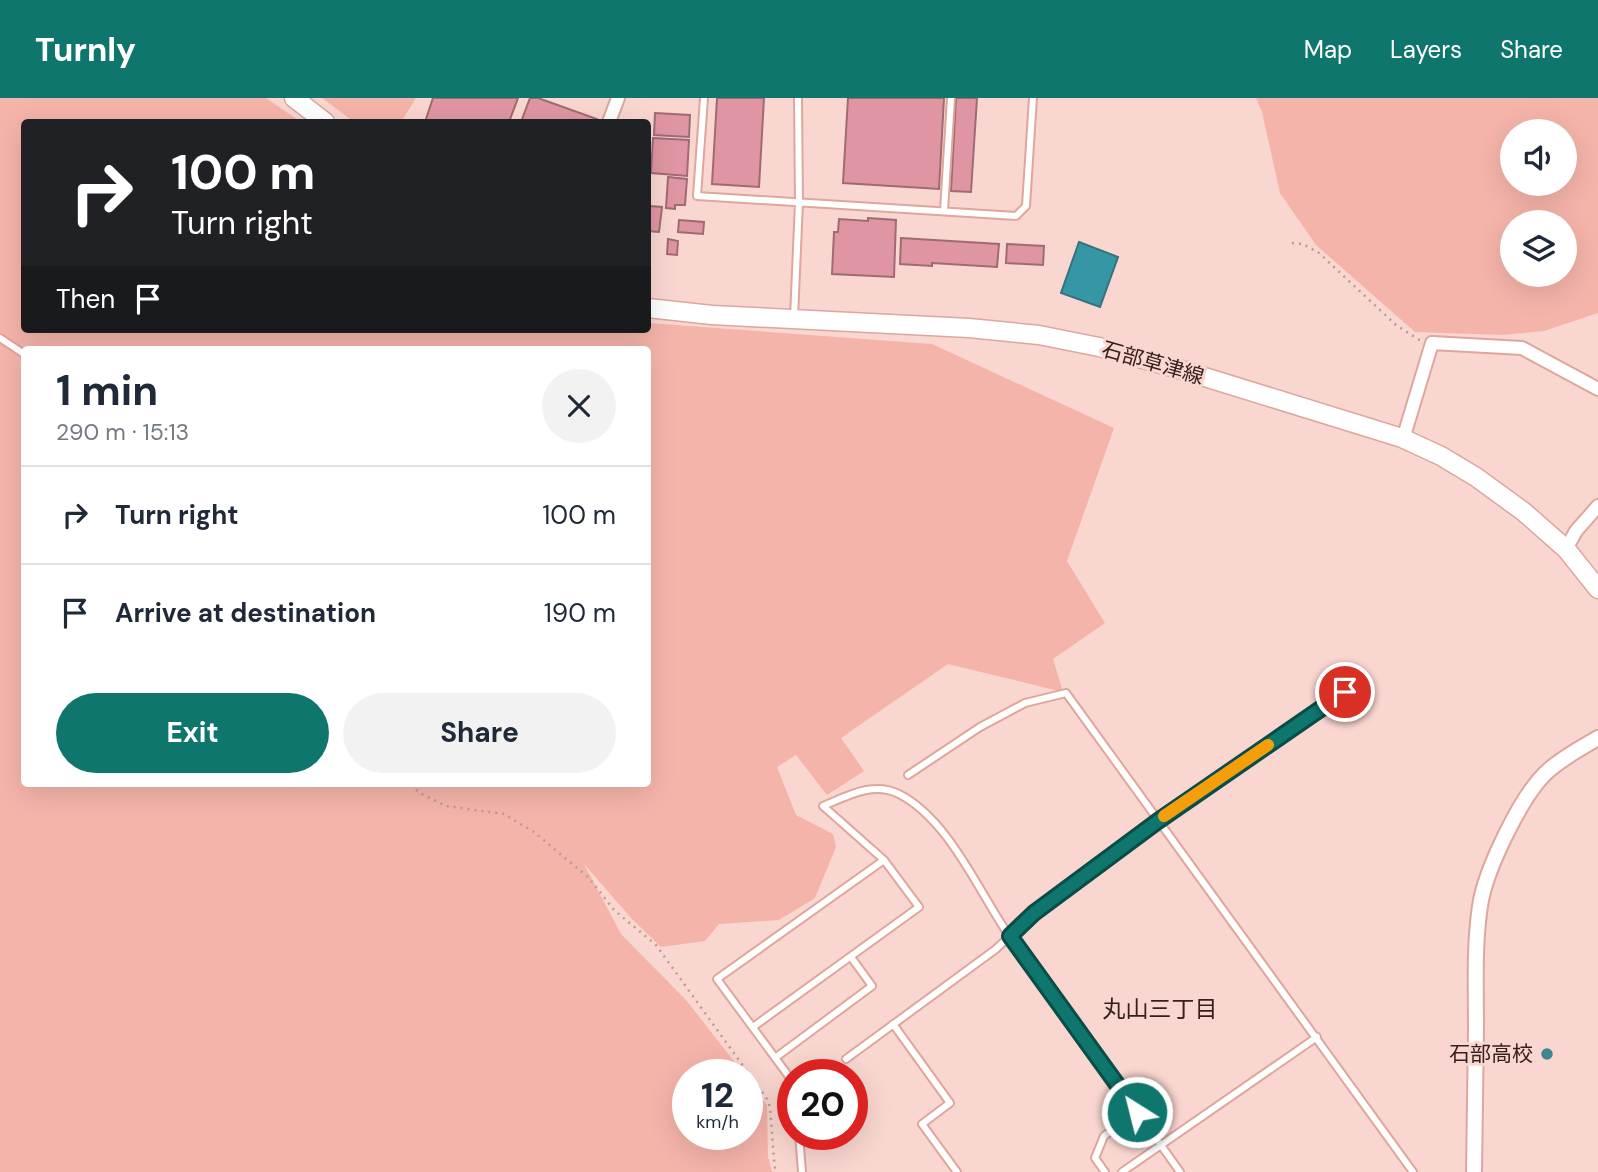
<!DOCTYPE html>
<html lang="en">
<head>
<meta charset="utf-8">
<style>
  :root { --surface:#fff; --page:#f2f2f3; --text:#1f2937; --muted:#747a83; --line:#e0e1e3; --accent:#0f766e }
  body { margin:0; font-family:"DM Sans","Noto Sans JP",sans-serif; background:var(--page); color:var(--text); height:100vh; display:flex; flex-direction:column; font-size:26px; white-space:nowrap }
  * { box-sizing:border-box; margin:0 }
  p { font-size:23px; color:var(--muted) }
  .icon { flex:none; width:38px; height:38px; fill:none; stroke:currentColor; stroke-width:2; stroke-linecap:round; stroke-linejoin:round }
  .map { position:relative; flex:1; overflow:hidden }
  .side { position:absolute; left:21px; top:248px; width:630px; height:441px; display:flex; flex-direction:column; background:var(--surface); border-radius:7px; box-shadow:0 7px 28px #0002 }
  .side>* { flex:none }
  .hud { position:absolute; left:21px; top:21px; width:630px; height:214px; border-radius:7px; box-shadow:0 7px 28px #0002; background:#202124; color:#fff; overflow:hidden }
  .controls { position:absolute; left:1500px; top:21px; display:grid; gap:14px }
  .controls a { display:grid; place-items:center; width:77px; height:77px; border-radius:50%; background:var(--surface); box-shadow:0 7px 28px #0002; font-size:35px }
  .speed { position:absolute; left:672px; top:961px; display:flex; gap:14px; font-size:35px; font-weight:700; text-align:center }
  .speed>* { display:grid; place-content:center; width:91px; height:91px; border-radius:50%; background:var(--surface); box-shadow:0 7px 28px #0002; line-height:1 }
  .speed small { font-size:18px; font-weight:400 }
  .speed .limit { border:10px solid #d22; background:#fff; color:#111 }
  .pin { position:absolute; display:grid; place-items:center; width:60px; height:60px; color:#fff; margin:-30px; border:4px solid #fff; border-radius:50%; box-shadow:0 2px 7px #0007 }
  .me { position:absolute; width:77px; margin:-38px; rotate:324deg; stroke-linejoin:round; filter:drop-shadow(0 0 5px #0008) }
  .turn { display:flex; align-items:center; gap:24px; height:147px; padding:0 35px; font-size:32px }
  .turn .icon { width:91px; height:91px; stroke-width:2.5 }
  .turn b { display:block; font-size:49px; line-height:60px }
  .then { display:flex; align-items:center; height:66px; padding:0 35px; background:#0003; gap:14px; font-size:26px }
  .round { display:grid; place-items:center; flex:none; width:74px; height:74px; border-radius:37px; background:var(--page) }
  .head { display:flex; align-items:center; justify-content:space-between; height:119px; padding:0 35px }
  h1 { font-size:42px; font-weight:700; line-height:52px }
  .button { display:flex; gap:14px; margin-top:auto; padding:14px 35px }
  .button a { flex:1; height:80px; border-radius:42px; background:var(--accent); color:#fff; font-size:28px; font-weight:700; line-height:80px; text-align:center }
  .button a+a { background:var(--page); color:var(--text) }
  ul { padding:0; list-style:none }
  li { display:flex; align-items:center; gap:21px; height:98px; padding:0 35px; border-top:2px solid var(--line) }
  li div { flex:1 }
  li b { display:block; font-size:26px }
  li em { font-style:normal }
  header { display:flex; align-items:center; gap:42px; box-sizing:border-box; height:98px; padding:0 35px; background:var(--accent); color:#fff }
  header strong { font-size:33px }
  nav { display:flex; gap:38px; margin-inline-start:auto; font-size:24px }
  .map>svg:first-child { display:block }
  .green { fill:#f5b4aa; fill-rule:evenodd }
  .water { fill:#3597a6; stroke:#35737d; stroke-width:2 }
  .building { fill:#e096a2; stroke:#9f6b73; stroke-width:2 }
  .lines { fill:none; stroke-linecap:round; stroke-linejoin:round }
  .service-casing { stroke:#dea69d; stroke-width:10 }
  .minor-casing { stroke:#dea69d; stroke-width:16 }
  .tertiary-casing { stroke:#dea69d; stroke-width:18 }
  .secondary-casing { stroke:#dea69d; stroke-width:21 }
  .path { stroke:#ba9b96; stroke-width:2.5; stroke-dasharray:2 5; stroke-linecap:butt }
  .service { stroke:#fff; stroke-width:6 }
  .minor { stroke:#fff; stroke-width:12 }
  .tertiary { stroke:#fff; stroke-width:14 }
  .secondary { stroke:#fff; stroke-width:18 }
  .route-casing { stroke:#0a4d48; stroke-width:18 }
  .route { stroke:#0f766e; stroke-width:12 }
  .slow { stroke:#f59e0b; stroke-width:12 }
  .poi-dot { fill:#408691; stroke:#fad6d0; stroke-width:2.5 }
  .labels { text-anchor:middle; stroke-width:6; stroke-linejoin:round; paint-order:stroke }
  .street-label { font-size:21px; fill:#35201d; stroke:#fad6d0 }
  .poi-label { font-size:21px; fill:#35201d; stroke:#fad6d0; text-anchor:end }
  .neighbourhood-label { font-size:23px; fill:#35201d; stroke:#fad6d0 }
</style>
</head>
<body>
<header>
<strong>Turnly</strong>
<nav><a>Map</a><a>Layers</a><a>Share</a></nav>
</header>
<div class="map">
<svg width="1598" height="1074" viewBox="0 0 1598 1074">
  <rect width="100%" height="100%" fill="#fad6d0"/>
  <path class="green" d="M0 0H266L301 24H24V231H648V225L932 246 1114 330 1067 463 1105 525 1053 561 1063 594 948 566 841 640 864 673 827 697 796 657 777 669 796 717 833 736 836 749 815 800 779 822 719 826 705 843 661 849 632 821 584 766 621 836 686 902 744 976H688V1036H747V981L767 1007 768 1059 772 1074H0ZM24 252H648V686H24Z
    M322 0H416L401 24H354Z
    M1256 0H1598V215L1544 233 1503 237 1415 234 1316 147 1280 95 1262 14ZM1512 33H1564V86H1512ZM1512 124H1564V177H1512Z"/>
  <path class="water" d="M1079 144 1118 159 1100 209 1061 195Z"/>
  <path class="building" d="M433 0H518L509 24H425Z
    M530 0H538L597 21 596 24H521Z
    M717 0H764L759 89 712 86Z
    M848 0H944L939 91 843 85Z
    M956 0H977L971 94 951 93Z
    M655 15 690 17 689 39 654 37Z
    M653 40 689 42 687 78 651 75Z
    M668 79 687 81 685 107H675V111L666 110Z
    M650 108 662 109 659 134 648 133Z
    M868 120 896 122 894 179 832 176 834 134H838L839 121 868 123Z
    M679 122 704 124 703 136 678 134Z
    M901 140 999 146 997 169 932 165V168L900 166Z
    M668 141 678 143 677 157 667 156Z
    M1007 146 1044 148 1043 167 1006 165Z"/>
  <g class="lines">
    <defs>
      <path id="service" d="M704 0 697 98 1016 118 1026 108 1033 0
        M944 113 951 0
        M794 220 799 104 798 0
        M0 240 24 256
        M908 677 980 629 1025 605 1066 595 1413 1074
        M893 926 950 1005 922 1026 957 1074
        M753 929 919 809 884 762 823 708C847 698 873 683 899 696 950 722 980 797 1012 842 1067 919 1125 996 1180 1074
        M775 960 872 888 851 859
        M846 961 996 851 1034 815 1158 723 1345 594
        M793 984 717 881 884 762
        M799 1036 802 1074
        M1105 1074 1095 1060 1104 1038 1137 1014
        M1122 1074 1317 939"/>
      <path id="minor" d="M609 24 618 0
        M1403 341 1432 245 1522 250 1598 291
        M1566 451 1576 433 1598 408"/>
      <path id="tertiary" d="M1474 1074C1475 1026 1475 978 1476 930 1476 890 1474 848 1480 808 1485 773 1522 695 1549 672 1564 659 1581 650 1598 640"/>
      <path id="secondary" d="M294 0 325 24
        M648 210 712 217 969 230 1039 237 1099 249 1182 272 1402 340 1441 358 1476 379 1524 414 1566 451 1598 491"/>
    </defs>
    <use href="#service" class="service-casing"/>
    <use href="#minor" class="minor-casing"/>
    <use href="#tertiary" class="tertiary-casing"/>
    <use href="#secondary" class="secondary-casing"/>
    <path class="path" d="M1292 145 1303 146 1319 155 1396 227 1421 243
      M412 686 418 694 446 708 504 716 534 734 589 780 614 812 656 847 767 1001 770 1009 775 1074"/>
    <use href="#service" class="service"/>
    <use href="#minor" class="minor"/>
    <use href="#tertiary" class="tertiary"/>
    <use href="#secondary" class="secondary"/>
  </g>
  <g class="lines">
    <defs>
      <path id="route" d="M1137 1014 1010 838 1034 815 1158 723 1345 594"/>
    </defs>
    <use href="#route" class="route-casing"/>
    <use href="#route" class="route"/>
    <path class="slow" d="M1164 718 1268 647"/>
  </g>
  <circle class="poi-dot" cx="1547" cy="956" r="7"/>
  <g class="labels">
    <g class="street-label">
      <text transform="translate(1153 265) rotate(16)" y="7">石部草津線</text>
    </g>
    <g class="poi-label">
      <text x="1533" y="963">石部高校</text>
    </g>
    <g class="neighbourhood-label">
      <text x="1160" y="919">丸山三丁目</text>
    </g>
  </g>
</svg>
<div class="controls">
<a><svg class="icon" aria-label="sound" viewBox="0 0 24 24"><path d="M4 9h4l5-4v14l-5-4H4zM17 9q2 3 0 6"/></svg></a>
<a><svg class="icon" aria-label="layers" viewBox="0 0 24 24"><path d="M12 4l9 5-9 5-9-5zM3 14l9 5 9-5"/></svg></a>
</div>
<div class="speed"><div>12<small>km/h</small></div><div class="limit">20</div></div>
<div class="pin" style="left:1345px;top:594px;background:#d93025"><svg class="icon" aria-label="arrive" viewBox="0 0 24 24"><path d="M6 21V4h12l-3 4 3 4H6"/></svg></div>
<svg class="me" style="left:1137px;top:1014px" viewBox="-20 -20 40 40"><circle r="17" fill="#0f766e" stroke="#fff" stroke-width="3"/><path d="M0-11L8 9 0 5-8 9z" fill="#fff"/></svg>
<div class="hud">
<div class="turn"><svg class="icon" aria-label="right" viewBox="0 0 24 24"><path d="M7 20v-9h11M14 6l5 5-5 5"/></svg><div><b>100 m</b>Turn right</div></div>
<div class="then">Then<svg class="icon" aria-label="arrive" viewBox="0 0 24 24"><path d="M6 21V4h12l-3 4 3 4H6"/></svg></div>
</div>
<section class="side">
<div class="head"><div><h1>1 min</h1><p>290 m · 15:13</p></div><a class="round"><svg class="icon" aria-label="close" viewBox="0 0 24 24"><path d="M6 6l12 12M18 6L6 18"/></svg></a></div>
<ul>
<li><svg class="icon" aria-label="right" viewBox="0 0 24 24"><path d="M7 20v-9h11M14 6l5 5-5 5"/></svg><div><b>Turn right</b></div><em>100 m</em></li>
<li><svg class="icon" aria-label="arrive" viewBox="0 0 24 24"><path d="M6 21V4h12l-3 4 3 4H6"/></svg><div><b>Arrive at destination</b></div><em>190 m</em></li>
</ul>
<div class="button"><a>Exit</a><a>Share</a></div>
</section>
</div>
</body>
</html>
